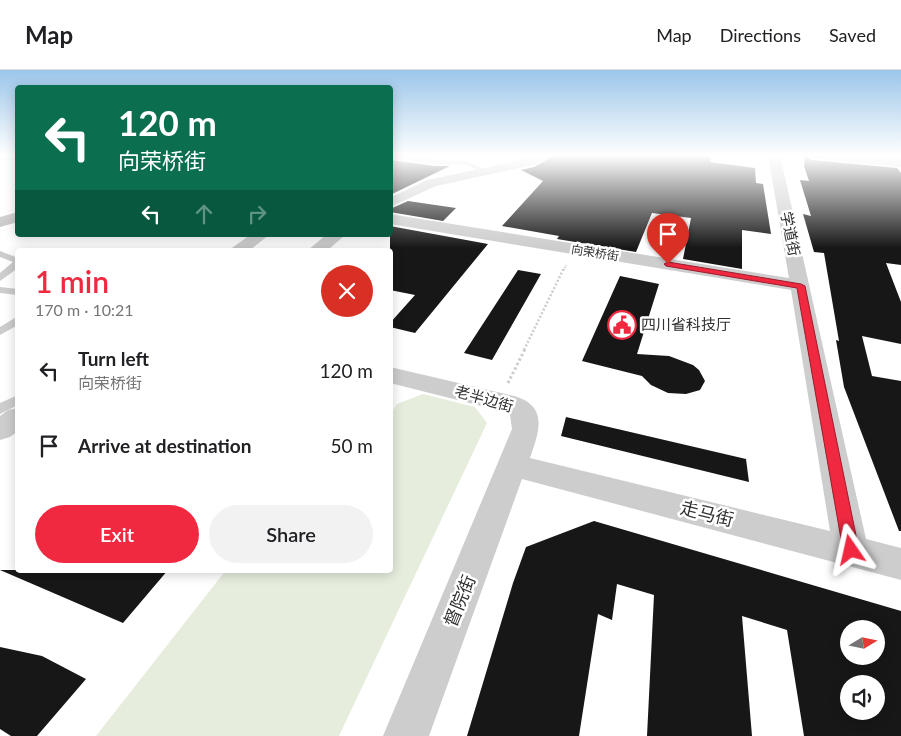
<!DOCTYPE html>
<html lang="en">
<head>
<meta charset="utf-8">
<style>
  :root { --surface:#fff; --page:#f2f2f2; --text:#202124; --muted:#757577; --line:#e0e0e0; --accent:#f02941 }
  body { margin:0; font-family:Lato,"Noto Sans SC",sans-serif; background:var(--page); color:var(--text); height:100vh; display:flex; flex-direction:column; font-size:19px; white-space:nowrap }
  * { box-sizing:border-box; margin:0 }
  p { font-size:16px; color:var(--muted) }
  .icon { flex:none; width:28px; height:28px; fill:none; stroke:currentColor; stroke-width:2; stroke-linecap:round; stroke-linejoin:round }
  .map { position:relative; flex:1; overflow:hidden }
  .sheet { position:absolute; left:15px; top:178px; width:378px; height:325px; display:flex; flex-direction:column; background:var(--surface); border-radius:5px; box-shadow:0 2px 12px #0003 }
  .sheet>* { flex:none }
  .guide { position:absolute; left:15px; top:15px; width:378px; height:152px; border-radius:5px; box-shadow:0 2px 12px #0003; background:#0b6e4f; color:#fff; overflow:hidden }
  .needle { width:32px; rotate:80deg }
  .fabs { position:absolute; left:840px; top:550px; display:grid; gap:10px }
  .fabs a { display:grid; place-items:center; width:45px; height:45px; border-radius:50%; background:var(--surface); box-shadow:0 2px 12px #0003; font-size:25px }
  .pin { position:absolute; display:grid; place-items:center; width:42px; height:42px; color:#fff; margin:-51px -21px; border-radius:50% 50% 50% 0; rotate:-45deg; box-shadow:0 0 5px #0007 }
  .pin .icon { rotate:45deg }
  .me { position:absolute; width:55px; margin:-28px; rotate:349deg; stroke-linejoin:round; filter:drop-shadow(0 0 4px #0008) }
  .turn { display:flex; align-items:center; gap:18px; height:105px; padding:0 20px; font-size:22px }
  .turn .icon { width:65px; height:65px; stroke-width:2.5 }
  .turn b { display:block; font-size:35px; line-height:42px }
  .lanes { display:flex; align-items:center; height:48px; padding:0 20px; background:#0003; justify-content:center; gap:25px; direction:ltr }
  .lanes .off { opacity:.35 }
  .round { display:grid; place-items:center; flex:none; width:52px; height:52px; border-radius:26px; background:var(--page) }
  .overview { display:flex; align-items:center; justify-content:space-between; height:85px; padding:0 20px }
  h1 { font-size:30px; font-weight:600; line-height:38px; color:var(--accent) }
  .cta { display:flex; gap:10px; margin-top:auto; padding:10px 20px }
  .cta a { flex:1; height:58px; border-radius:30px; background:var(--accent); color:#fff; font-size:20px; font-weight:600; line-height:58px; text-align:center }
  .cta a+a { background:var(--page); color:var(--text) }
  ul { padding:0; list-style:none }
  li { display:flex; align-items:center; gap:15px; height:75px; padding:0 20px }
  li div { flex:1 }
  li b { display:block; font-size:19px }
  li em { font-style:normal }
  header { display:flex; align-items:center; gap:30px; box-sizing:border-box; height:70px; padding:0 25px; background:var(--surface); border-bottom:1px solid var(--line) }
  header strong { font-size:24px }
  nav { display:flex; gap:28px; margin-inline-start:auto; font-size:18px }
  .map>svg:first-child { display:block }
  .green { fill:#e6eddd }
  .building { fill:#171717; fill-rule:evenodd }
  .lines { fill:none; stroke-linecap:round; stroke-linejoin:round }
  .path-far2 { stroke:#cdcdcd; stroke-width:2; stroke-dasharray:1 1; stroke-linecap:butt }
  .path-far1 { stroke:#cdcdcd; stroke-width:2.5; stroke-dasharray:2 2; stroke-linecap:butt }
  .path { stroke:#cdcdcd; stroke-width:3; stroke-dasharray:2.5 2.5; stroke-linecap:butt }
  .service { fill:#cdcdcd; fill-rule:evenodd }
  .minor { fill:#cdcdcd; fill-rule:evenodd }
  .secondary { fill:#bababa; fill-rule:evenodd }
  .route { fill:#f02941; stroke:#9c1b2a }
  .labels { text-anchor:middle; stroke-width:5; stroke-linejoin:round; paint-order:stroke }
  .far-street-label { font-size:12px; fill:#303030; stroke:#fff }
  .street-label { font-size:15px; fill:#303030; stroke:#fff }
  .poi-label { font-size:15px; fill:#303030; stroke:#fff; text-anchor:start }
  .near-street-label { font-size:18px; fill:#303030; stroke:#fff }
</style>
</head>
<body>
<header>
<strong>Map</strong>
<nav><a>Map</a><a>Directions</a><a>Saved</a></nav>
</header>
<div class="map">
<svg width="901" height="666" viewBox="0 0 901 666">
  <rect width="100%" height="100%" fill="#fff"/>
  <path class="green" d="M423 324 475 337 487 353 339 666H96L226 500H390V345L397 334Z"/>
  <path class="building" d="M555 85H712L710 92 755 98 756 113 763 114 771 164 742 160V199L683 189 691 148 652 143 636 182 557 169 559 166 502 156 543 111 521 100 534 97Z
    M805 86 812 90 897 98 901 103V195L886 193 901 232V274L862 266 872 306 901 311V461H899L844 317 836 270 839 271 824 183 814 182 803 144 811 146 800 110 809 111 804 96Z
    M390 90 435 96H450L390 125Z
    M408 131 456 138 443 151 390 142V139Z
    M390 156 488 174 415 263 390 257V253L415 225 390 220Z
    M518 200 541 204 492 290 464 283Z
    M620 206 659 214 637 284 669 286 693 295 699 300 705 311 700 320 686 324 668 323 651 315 642 306 582 291Z
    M566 347 746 389 749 412 561 366Z
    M594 451 901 541V666H804L787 560 742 546 752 666H647L654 525 617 514 612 550 598 544 579 666H467L513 513 526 477ZM849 559H876V586H849ZM849 614H876V641H849Z
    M0 500H168L123 553Z
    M0 577 42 586 86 609 37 666H11L0 659Z"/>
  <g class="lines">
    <path class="path-far2" d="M564 200 566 195"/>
    <path class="path-far1" d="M524 280 564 198"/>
    <path class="path" d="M508 313 525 279"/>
    <path class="service" d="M390 85 435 90 468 91 488 102 483 103 467 95 435 94 391 87Z
      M0 181 18 188V198L0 211V203L13 192 0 187Z
      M0 217 18 219V225L0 223Z
      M18 246V255L0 265V257Z
      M18 325V335L0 344V333Z"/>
    <path class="minor" d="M0 85H18V90H0Z
      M538 85H553L533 95 436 116 390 137V128L427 110 526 89Z
      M768 85H780L866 469 901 478V510L522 409 429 666H383L512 359 510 345 505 342 390 313V297L514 326C549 336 539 362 530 388L830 461 791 220 390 154V144L789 208Z
      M806 85H847L901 89V97L812 88Z
      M250 165H269L250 180H229Z
      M326 165H345L328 180H308Z
      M18 338V361L10 367 0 370V346L8 340Z"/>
    <path class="secondary" d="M18 142V152L0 157V147Z"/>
  </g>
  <linearGradient id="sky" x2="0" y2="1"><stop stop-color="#9bc6ea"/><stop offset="0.48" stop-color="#fff"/><stop offset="1" stop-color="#fff" stop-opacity="0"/></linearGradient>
  <rect width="901" height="178" fill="url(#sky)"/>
  <path class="route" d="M668 192 801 214 805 216 859 480 856 485 851 487 846 485 843 480 797 218 666 196 664 194Z"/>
  <defs>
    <symbol id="civic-ring" viewBox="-11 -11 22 22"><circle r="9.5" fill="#fff" stroke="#f02941" stroke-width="1.5"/><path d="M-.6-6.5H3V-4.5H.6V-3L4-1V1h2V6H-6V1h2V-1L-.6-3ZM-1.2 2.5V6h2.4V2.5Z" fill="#f02941"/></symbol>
  </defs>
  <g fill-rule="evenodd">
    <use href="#civic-ring" x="606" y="239" width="32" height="32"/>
  </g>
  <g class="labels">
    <g class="far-street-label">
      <text transform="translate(595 183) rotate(9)" y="4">向荣桥街</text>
    </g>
    <g class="street-label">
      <text transform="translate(790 164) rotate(79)" y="5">学道街</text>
      <text transform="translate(484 329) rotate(16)" y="5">老半边街</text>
    </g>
    <g class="poi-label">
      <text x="641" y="260">四川省科技厅</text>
    </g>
    <g class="near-street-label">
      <text transform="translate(707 444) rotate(14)" y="6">走马街</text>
      <text transform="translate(460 531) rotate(-68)" y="6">督院街</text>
    </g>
  </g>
</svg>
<div class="fabs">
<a><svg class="needle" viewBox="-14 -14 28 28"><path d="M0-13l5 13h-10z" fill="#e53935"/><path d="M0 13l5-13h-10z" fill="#757577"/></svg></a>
<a><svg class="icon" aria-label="sound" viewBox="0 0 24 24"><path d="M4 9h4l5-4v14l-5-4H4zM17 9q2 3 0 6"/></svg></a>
</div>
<div class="pin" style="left:668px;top:194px;background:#d93025"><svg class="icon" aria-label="arrive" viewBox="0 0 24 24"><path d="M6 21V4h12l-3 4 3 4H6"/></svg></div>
<svg class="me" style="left:851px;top:480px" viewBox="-20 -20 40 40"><path d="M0-17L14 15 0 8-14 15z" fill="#f02941" stroke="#fff" stroke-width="4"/></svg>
<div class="guide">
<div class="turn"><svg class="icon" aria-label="left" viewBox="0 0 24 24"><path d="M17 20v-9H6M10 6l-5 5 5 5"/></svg><div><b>120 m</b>向荣桥街</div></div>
<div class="lanes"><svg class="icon" aria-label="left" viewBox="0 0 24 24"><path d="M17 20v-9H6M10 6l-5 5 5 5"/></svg><svg class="icon off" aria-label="ahead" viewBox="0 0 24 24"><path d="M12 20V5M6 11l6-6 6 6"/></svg><svg class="icon off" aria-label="right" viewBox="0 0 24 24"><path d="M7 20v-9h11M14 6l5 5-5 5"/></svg></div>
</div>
<section class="sheet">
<div class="overview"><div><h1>1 min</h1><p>170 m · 10:21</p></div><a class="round" style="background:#d93025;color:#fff"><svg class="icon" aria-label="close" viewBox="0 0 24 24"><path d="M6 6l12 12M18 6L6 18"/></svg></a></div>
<ul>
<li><svg class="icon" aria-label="left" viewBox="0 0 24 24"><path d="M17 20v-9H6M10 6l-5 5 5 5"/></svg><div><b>Turn left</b><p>向荣桥街</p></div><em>120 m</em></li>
<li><svg class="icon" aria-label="arrive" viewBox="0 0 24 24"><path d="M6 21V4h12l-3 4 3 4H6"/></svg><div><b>Arrive at destination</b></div><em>50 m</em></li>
</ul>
<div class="cta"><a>Exit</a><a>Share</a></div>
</section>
</div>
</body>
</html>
